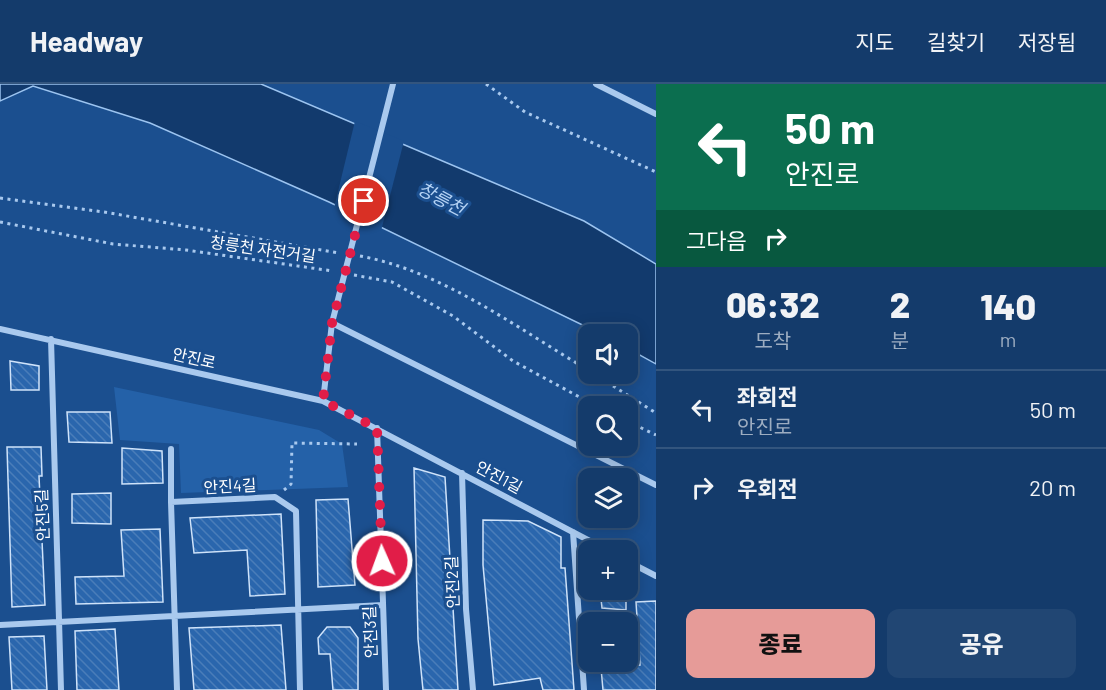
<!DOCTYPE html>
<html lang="ko">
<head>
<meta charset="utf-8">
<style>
  :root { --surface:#143b6b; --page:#214673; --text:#f1f3f6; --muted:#9dadc1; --line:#33557e; --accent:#e69b98 }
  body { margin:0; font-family:Barlow,"Noto Sans KR",sans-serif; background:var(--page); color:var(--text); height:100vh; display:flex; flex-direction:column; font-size:22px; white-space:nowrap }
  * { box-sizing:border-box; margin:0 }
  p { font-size:20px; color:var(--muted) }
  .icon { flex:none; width:33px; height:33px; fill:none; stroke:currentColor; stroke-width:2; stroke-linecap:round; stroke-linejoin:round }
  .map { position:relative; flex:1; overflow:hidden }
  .panel { display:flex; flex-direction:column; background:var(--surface); width:450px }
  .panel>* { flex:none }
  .guide { background:#0b6e4f; color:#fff; overflow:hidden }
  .fabs { position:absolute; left:578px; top:240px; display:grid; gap:12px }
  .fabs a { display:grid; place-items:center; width:60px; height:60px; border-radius:12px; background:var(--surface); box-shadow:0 3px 15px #0003,0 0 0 2px var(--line); font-size:30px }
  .pin { position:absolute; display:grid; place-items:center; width:51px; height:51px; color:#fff; margin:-26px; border:3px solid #fff; border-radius:50%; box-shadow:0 2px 6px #0007 }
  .me { position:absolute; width:66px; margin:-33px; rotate:358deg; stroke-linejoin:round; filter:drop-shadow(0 0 4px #0008) }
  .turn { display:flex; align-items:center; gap:21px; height:126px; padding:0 30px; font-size:27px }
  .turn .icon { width:78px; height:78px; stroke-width:2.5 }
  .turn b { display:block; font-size:42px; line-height:51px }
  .then { display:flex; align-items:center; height:57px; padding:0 30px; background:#0003; gap:12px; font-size:22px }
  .eta { display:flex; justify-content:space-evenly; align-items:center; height:102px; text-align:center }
  .eta b { font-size:36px; font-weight:800; line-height:42px }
  .cta { display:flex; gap:12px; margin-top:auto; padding:12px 30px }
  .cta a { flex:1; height:69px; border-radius:12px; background:var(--accent); color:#111; font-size:24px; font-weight:800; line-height:69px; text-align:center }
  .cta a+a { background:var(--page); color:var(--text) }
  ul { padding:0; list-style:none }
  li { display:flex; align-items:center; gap:18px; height:78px; padding:0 30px; border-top:2px solid var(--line) }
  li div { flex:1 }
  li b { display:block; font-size:22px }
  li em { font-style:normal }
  header { display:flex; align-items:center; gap:36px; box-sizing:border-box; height:84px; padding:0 30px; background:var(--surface); border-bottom:2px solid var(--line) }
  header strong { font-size:28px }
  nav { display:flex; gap:33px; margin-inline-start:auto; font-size:21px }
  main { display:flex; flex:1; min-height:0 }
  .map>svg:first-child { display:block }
  .green { fill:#2461a8 }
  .water { fill:#123a6d; stroke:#9cc4f0; stroke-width:1.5 }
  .pier { fill:#1b4f8f }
  .building { fill:url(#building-back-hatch); stroke:#cfe3fa; stroke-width:1.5 }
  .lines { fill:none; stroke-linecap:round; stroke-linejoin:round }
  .path { stroke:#a9c9ee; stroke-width:3; stroke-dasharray:3 4.5; stroke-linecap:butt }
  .minor { stroke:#a9c9ee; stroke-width:6 }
  .route { stroke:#e11d48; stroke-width:10; stroke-dasharray:0 18 }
  .labels { text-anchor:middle; stroke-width:6; stroke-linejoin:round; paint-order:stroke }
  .street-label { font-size:16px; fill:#fff; stroke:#1b4f8f }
  .water-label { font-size:18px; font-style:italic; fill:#b5d3f5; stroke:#1b4f8f }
</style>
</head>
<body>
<header>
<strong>Headway</strong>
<nav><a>지도</a><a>길찾기</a><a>저장됨</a></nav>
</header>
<main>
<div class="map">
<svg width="656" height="606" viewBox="0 0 656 606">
  <defs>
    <pattern id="building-back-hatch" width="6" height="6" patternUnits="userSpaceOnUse" patternTransform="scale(1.5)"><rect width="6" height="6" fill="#2a66ad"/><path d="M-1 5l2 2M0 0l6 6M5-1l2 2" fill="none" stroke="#4a7db9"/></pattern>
  </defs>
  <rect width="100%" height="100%" fill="#1b4f8f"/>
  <path class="green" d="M114 303 319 346 342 360 348 403 181 409 179 360 120 356Z"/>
  <path class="water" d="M0 0H261L584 137 656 180V280L627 264V250H601L329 118 150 39 33 2 0 17Z"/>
  <path class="pier" d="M355 37 404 57 381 147 334 124Z"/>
  <path class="building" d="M10 277 39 282V306H11Z
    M67 328H110L112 359 69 358Z
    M7 363H41L42 392H39L45 521 12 523Z
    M122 364 162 367 163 399 122 400Z
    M414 384 445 393 458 606H423L418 555Z
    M111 409V440L72 439V410Z
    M348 415 355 501 318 503 316 416Z
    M281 430 285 510 250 512 247 466 194 469 190 434Z
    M483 436 528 437 561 453V484H565L574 606H543L540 594 494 601 483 481Z
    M160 445 163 518 76 520 75 493 124 492 121 446Z
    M600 506H626V526L602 524Z
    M656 517V606H603L601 584 640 581 636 518Z
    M281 541 286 606H194L189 544Z
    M327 543H350L358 554V606H333L330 570H319L318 554Z
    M115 545 119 606H77L75 547Z
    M44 552 47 606H12L9 553Z"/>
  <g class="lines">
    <path class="path" d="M486 0 525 28 656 88
      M0 114 104 128 339 169
      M0 138 113 160 186 166 333 187
      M360 172C442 187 517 244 588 286
      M354 191 392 198 453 232 513 277 596 322
      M594 290 656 329
      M627 337 656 351
      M284 406 291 400 292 359 357 360"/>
    <path class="minor" d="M596 0 656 30
      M332 239 656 401
      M0 245 323 317 607 466
      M51 255 61 606
      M323 317 332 239 393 0
      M377 344 386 606
      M171 365V418
      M462 389 466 525 473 606
      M573 448 584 606
      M627 477 656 492
      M0 541 383 521
      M177 606 171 418 275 413 296 427 300 606"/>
  </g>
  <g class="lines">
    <path class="route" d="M364 117 332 239 323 317 377 344 382 477"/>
  </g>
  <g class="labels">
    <g class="street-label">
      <text transform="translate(263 165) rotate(8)" y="6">창릉천 자전거길</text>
      <text transform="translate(194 274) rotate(13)" y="6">안진로</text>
      <text transform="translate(499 393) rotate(28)" y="6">안진1길</text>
      <text transform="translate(230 402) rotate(-3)" y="6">안진4길</text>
      <text transform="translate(42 431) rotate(-92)" y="6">안진5길</text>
      <text transform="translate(452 498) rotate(-92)" y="6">안진2길</text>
      <text transform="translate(370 548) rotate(-92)" y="6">안진3길</text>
    </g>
    <g class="water-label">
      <text transform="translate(441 115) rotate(28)" y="6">창릉천</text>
    </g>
  </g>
</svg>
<div class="fabs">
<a><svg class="icon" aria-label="sound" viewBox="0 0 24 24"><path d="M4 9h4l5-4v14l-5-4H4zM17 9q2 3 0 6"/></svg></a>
<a><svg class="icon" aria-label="search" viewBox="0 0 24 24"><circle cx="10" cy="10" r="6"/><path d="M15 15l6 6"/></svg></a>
<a><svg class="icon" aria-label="layers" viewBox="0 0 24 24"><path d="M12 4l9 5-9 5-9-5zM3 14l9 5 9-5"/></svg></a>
<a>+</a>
<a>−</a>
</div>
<div class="pin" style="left:364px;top:117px;background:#d93025"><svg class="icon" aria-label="arrive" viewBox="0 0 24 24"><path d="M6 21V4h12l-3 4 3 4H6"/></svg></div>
<svg class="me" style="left:382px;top:477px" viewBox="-20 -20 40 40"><circle r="17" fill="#e11d48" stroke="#fff" stroke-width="3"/><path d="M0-11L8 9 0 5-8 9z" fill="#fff"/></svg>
</div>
<section class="panel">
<div class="guide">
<div class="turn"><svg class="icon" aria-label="left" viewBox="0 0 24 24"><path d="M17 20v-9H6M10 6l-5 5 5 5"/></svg><div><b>50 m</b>안진로</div></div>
<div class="then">그다음<svg class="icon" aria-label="right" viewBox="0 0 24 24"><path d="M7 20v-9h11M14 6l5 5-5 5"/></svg></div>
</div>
<div class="eta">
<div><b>06:32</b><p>도착</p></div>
<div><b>2</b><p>분</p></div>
<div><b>140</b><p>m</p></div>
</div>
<ul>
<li><svg class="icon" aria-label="left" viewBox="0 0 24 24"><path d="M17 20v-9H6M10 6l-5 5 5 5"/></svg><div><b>좌회전</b><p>안진로</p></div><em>50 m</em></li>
<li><svg class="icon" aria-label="right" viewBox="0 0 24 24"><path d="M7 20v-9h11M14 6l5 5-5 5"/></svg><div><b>우회전</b></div><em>20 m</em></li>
</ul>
<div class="cta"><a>종료</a><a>공유</a></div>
</section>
</main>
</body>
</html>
